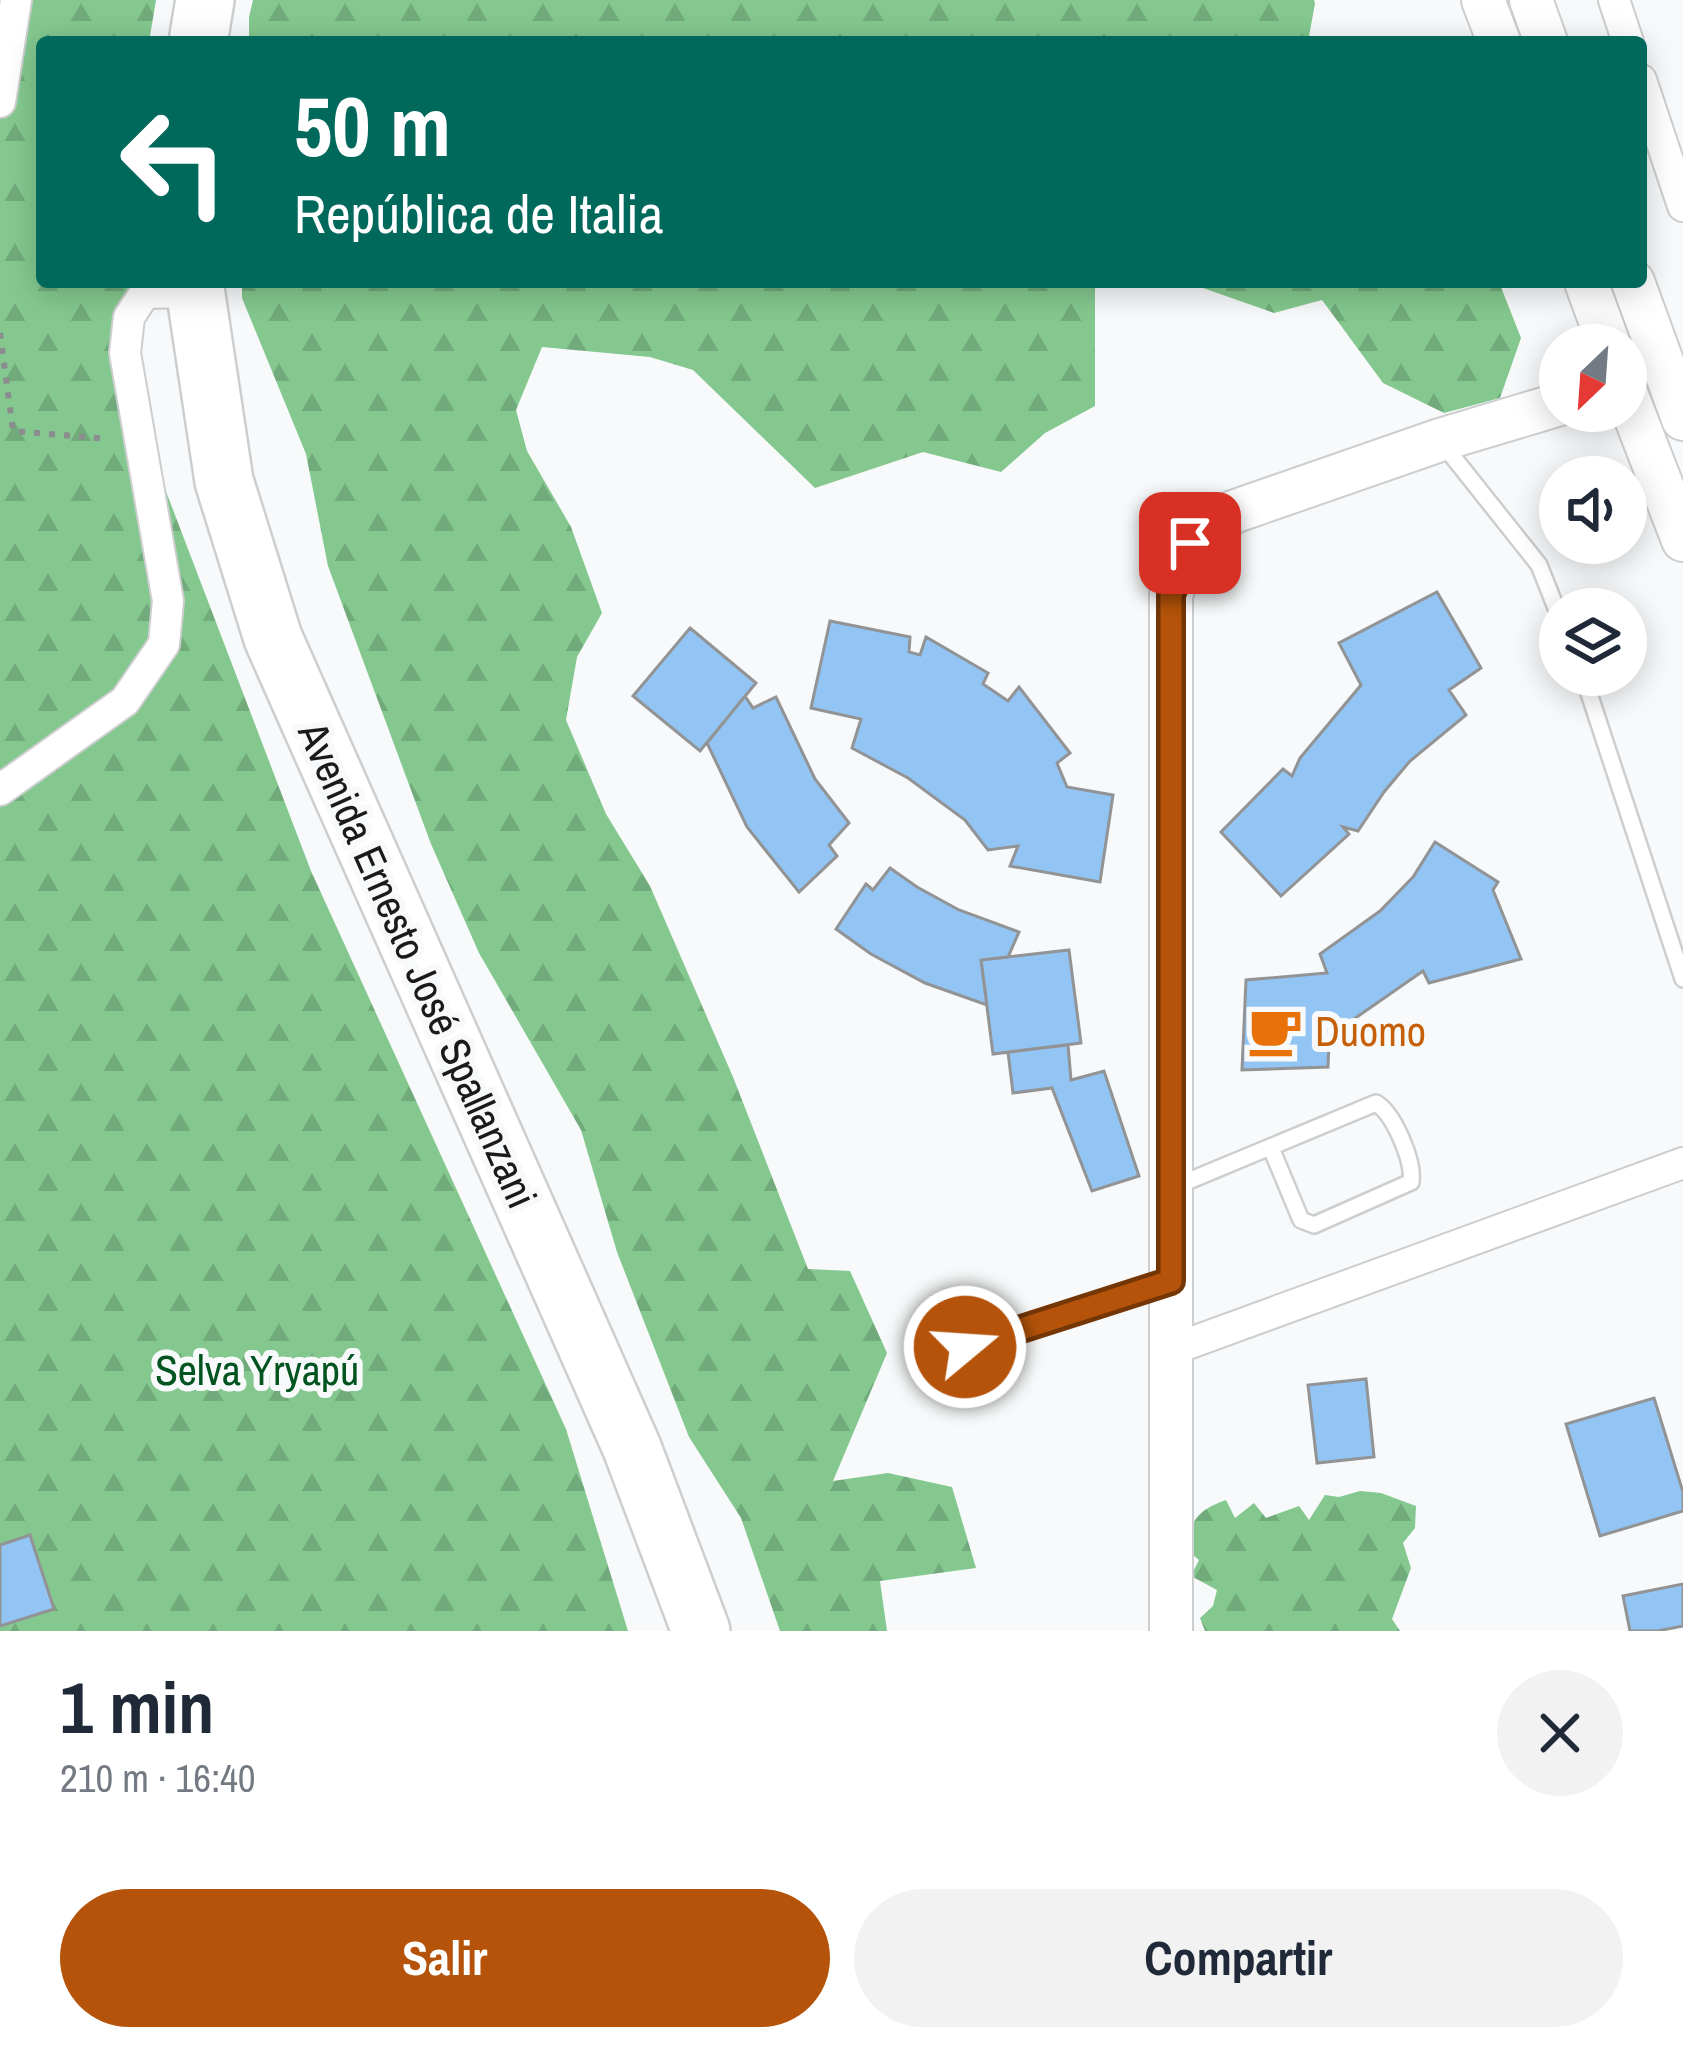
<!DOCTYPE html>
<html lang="es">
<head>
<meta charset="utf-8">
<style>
  :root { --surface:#fff; --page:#f2f2f3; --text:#1f2937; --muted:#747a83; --accent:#b45309 }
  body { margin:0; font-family:"Archivo Narrow",sans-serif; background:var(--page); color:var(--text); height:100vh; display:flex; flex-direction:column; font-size:45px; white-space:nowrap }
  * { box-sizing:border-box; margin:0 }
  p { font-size:39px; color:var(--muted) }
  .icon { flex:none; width:66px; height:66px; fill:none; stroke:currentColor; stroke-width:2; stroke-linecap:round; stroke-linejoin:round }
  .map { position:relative; height:1631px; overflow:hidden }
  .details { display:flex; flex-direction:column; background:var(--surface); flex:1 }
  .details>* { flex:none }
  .banner { position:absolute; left:36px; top:36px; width:1611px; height:252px; border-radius:12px; box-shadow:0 6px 30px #0003; background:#00695c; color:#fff; overflow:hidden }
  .needle { width:78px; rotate:205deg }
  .fabs { position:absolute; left:1539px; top:324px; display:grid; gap:24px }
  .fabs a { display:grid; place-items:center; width:108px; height:108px; border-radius:50%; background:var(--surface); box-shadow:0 6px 30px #0003; font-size:60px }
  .pin { position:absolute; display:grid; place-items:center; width:102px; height:102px; color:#fff; margin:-51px; border-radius:24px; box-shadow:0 6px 18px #0006 }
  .me { position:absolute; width:132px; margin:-66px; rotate:72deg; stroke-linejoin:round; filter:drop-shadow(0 0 9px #0008) }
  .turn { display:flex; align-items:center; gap:42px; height:252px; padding:0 60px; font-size:54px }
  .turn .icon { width:156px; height:156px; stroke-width:2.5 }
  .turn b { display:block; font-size:84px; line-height:102px }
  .round { display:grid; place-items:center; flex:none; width:126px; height:126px; border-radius:63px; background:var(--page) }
  .summary { display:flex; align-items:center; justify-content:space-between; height:204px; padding:0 60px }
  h1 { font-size:72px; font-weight:700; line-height:90px }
  .primary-button { display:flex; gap:24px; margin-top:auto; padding:24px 60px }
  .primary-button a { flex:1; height:138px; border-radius:72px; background:var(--accent); color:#fff; font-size:48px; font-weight:700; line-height:138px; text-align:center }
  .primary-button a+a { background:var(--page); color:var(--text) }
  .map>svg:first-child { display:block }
  .forest { fill:url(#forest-firs) }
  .building { fill:#93c5f4; stroke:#929395; stroke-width:3 }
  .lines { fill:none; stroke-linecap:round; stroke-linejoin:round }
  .lane-casing { stroke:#cdcecf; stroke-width:20 }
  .street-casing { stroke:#cdcecf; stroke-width:34 }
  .secondary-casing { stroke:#cdcecf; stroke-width:46 }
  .highway-casing { stroke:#cdcecf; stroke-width:62 }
  .path { stroke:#8b8c8d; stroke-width:6; stroke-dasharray:6 9; stroke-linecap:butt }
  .lane { stroke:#fff; stroke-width:15 }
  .street { stroke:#fff; stroke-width:30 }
  .secondary { stroke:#fff; stroke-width:42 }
  .highway { stroke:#fff; stroke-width:57 }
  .route-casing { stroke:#753606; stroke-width:30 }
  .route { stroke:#b45309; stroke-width:21 }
  .labels { text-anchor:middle; stroke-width:12; stroke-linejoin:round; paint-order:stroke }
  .street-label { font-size:42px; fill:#1a1a1b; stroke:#f7f9fa }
  .food-label { font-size:42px; fill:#c56008; stroke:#f7f9fa; text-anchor:start }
  .park-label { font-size:42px; fill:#01531f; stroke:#f7f9fa }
</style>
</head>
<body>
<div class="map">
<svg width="1683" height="1631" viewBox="0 0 1683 1631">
  <defs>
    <pattern id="forest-firs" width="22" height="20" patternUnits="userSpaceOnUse" patternTransform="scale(3)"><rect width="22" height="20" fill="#84c88f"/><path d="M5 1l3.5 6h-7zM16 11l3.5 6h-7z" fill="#71ab7b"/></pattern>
  </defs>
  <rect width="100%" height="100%" fill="#f7f9fa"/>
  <path class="forest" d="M0 0H156L149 42H42V282H130L154 460 311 871 566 1429 628 1631H0Z
    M253 0H1314L1315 3 1308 42H249V17Z
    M242 282H1095V406L1045 433 1001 472 923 452 815 488 693 370 650 357 542 347 516 410 527 451 571 527 602 613 577 657 566 720 606 814 650 886 733 1077 808 1269 850 1271 887 1353 833 1481 888 1473 952 1487 976 1568 880 1581 887 1631H780L741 1518 689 1437 617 1252 581 1130 479 953 431 844 328 566 306 454 242 298Z
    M1186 282H1499L1521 338 1500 398 1444 413 1383 383 1322 300 1274 313Z
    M1360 1491 1381 1493 1416 1506 1415 1528 1403 1543 1411 1568 1392 1619 1400 1631H1205L1200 1618 1213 1606 1217 1590 1191 1576 1199 1560 1183 1547C1193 1519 1198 1510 1226 1500L1235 1518 1254 1503 1266 1518 1299 1506 1309 1520 1325 1495 1339 1497Z"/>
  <path class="building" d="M1437 592 1481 668 1449 690 1466 715 1410 761 1384 792 1358 831 1343 827 1349 834 1281 896 1221 832 1283 769 1292 776 1300 758 1361 685 1339 643Z
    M830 621 910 637 909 652 920 655 926 637 988 673 983 684 1008 701 1019 687 1070 753 1057 763 1067 787 1113 795 1100 882 1010 866 1018 846 988 850 965 820 908 778 852 748 861 719 811 708Z
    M690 628 756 683 700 751 633 696Z
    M745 696 753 708 776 697 815 779 849 823 829 845 837 856 799 892 747 827 707 743Z
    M1435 842 1498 882 1493 890 1521 959 1429 983 1423 971 1354 1019 1364 1038 1329 1042 1328 1067 1242 1070 1246 980 1327 973 1320 954 1380 911 1413 877Z
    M890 868 917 887 959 910 1019 932 1008 957 981 960 987 1005 925 983 871 954 836 929 866 884 873 890Z
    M1069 950 1081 1043 993 1054 981 960Z
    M1068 1045 1071 1080 1104 1071 1139 1176 1092 1191 1052 1088 1013 1093 1008 1052Z
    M1366 1379 1374 1457 1317 1463 1308 1385Z
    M1654 1398 1683 1492V1511L1600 1536 1566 1424Z
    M30 1535 54 1609 0 1626V1545Z
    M1683 1584V1626L1657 1631H1630L1623 1596Z"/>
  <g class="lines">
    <defs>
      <path id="lane" d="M1442 443 1539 565 1560 618
        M1583 675 1683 979
        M1174 1187 1376 1103C1394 1114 1414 1161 1411 1182L1314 1225 1301 1220 1271 1148
        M965 1347 1168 1282"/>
      <path id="street" d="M1614 0 1628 42
        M1641 80 1683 206
        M0 102 16 0
        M0 790 125 701 164 644 168 601 125 353 129 317 145 293 194 292
        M1171 1350 1683 1163"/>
      <path id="secondary" d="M1483 0 1499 42
        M1531 0 1546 42
        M1586 282 1609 345
        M1633 282 1683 419
        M1626 393 1683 540
        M1171 1631V595L1189 543 1233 512 1440 440 1560 404"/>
      <path id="highway" d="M198 42 205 0
        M194 282 224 481 273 638 632 1448 701 1631"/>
    </defs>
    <use href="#lane" class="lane-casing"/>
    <use href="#street" class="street-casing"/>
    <use href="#secondary" class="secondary-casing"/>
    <use href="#highway" class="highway-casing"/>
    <path class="path" d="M0 333 13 431 108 439"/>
    <use href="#lane" class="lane"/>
    <use href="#street" class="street"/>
    <use href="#secondary" class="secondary"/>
    <use href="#highway" class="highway"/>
  </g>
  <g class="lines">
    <defs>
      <path id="route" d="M965 1347 1171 1281V595L1190 543"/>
    </defs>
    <use href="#route" class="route-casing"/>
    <use href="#route" class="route"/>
  </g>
  <defs>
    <symbol id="cafe-bare" viewBox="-9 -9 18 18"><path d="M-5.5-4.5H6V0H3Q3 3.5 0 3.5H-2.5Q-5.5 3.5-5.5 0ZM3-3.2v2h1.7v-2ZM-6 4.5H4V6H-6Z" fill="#e8710a" stroke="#f7f9fa" stroke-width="2.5" paint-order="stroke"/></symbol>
  </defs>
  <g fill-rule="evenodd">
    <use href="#cafe-bare" x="1237" y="993" width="76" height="76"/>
  </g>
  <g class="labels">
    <g class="street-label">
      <text transform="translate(418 965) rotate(66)" y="15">Avenida Ernesto José Spallanzani</text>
    </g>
    <g class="food-label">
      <text x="1315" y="1046">Duomo</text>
    </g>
    <g class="park-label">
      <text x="257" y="1385">Selva Yryapú</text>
    </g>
  </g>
</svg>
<div class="fabs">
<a><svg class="needle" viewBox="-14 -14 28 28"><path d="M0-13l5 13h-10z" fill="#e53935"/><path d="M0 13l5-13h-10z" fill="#747a83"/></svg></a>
<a><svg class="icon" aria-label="sound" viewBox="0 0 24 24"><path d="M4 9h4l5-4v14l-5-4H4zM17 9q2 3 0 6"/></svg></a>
<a><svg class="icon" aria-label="layers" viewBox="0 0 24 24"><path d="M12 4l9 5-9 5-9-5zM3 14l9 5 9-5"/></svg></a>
</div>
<div class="pin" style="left:1190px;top:543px;background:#d93025"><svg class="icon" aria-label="arrive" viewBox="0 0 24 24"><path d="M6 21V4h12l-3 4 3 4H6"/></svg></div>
<svg class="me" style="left:965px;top:1347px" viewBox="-20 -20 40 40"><circle r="17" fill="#b45309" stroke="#fff" stroke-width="3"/><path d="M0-11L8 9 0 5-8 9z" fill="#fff"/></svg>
<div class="banner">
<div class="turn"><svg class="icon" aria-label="left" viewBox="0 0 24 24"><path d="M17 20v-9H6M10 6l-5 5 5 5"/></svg><div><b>50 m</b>República de Italia</div></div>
</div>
</div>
<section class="details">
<div class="summary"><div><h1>1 min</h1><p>210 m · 16:40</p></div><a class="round"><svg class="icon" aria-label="close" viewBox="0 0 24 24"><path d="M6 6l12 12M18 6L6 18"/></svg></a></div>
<div class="primary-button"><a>Salir</a><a>Compartir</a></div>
</section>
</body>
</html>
